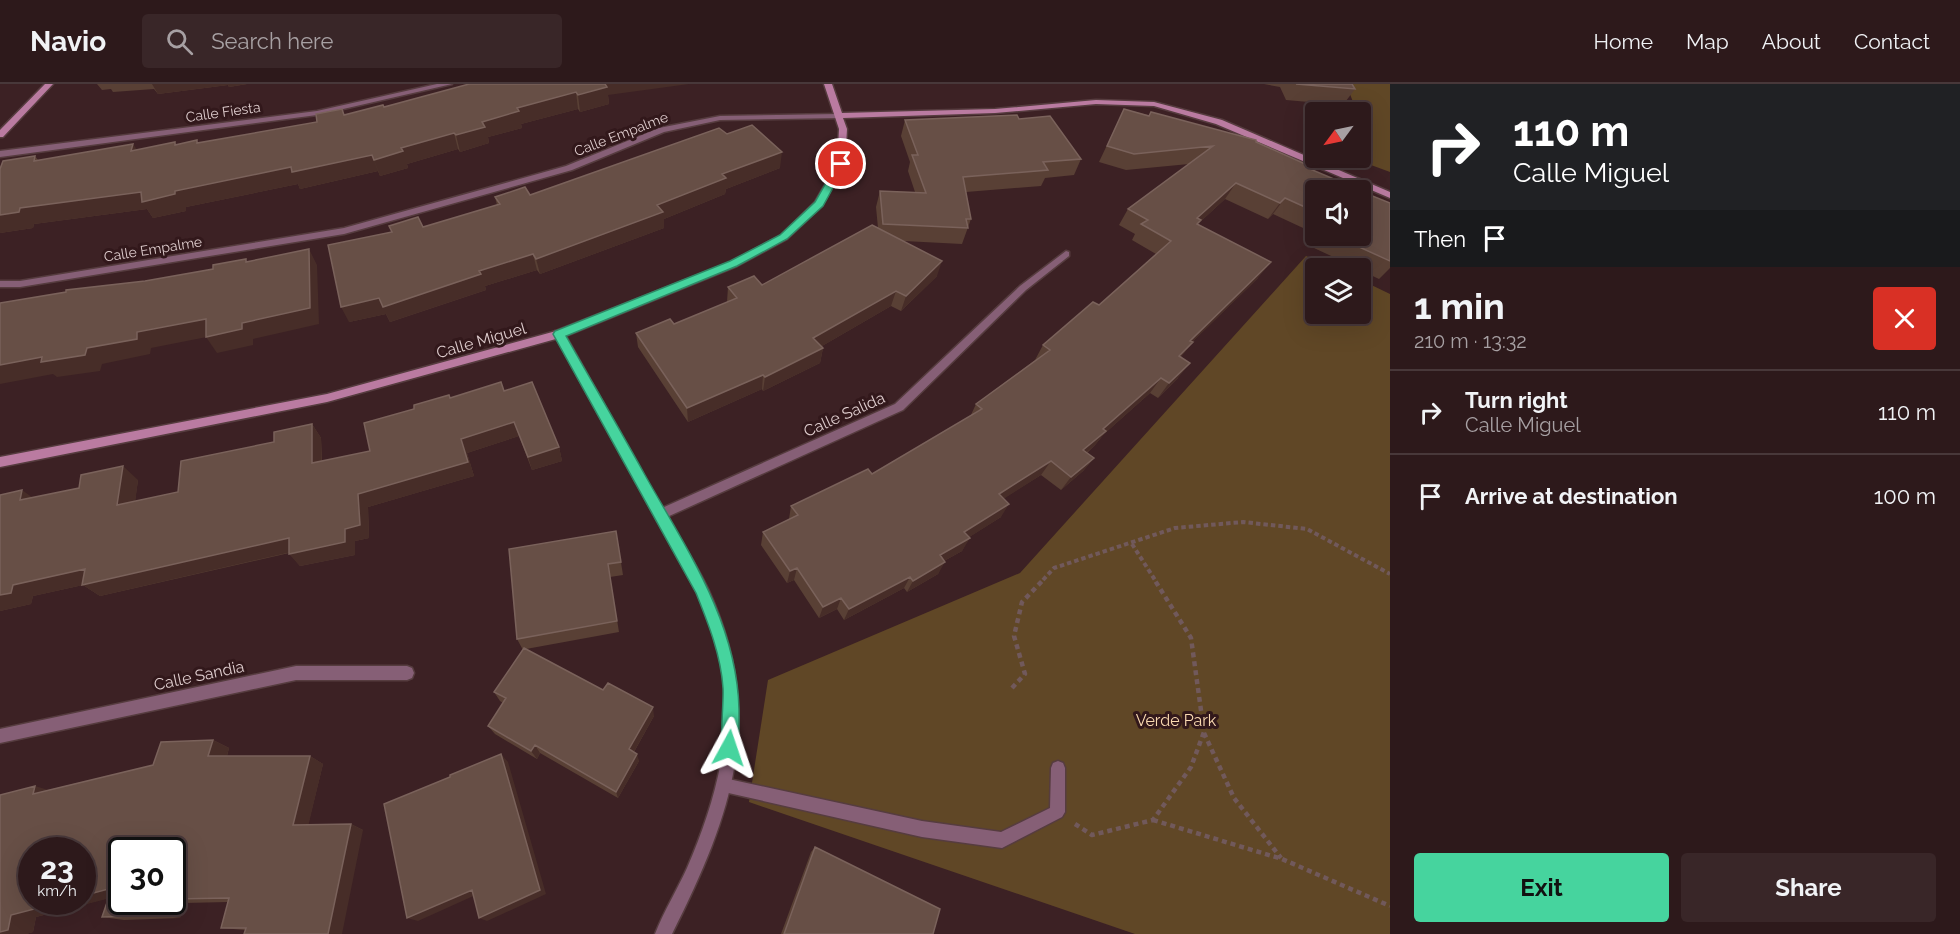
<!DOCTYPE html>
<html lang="en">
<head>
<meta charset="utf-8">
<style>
  :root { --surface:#2d191b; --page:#392628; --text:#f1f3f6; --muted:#a7a0a3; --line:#48383a; --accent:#46d49e }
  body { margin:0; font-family:Raleway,sans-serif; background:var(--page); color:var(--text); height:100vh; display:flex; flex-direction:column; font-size:22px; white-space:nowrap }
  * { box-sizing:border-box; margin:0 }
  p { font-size:20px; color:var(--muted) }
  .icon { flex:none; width:33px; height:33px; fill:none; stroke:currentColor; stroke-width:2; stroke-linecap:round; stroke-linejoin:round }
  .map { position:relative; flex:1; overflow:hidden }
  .details { display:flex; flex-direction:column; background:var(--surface); width:570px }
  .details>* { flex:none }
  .guide { background:#202124; color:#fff; overflow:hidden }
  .needle { width:39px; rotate:237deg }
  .buttons { position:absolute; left:1305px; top:18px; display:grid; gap:12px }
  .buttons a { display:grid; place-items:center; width:66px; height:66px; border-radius:6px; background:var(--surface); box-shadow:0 6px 24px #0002,0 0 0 2px var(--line); font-size:30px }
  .speed { position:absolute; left:18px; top:753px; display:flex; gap:12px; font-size:30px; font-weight:700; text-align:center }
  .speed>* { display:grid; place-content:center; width:78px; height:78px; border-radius:50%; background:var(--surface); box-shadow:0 6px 24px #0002,0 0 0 2px var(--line); line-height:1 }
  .speed small { font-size:15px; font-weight:400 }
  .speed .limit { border:3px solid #111; border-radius:9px; background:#fff; color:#111 }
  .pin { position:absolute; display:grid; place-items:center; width:51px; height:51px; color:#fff; margin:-26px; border:3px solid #fff; border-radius:50%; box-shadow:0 2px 6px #0007 }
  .me { position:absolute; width:66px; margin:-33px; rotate:5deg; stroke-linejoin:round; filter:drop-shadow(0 0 4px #0008) }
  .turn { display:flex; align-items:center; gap:21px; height:126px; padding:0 24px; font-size:27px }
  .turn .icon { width:78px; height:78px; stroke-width:2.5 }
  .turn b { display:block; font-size:42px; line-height:51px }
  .then { display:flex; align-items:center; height:57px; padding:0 24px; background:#0003; gap:12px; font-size:22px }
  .round { display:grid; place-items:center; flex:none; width:63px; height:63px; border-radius:6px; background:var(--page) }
  .headline { display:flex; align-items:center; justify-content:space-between; height:102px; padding:0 24px }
  h1 { font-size:36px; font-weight:700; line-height:45px }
  .action { display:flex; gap:12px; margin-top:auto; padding:12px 24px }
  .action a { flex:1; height:69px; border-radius:6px; background:var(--accent); color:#111; font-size:24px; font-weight:700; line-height:69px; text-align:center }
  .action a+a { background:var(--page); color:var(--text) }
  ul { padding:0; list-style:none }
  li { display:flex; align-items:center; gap:18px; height:84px; padding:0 24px; border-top:2px solid var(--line) }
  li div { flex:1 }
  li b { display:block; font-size:22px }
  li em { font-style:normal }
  header { display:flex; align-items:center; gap:36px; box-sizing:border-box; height:84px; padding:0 30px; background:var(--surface); border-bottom:2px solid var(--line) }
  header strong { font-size:28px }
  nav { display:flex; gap:33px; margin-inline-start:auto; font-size:21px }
  .search { width:420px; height:54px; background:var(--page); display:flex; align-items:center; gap:15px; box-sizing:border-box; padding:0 21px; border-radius:6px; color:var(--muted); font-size:22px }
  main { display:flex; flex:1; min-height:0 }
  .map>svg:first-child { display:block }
  .green { fill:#604726 }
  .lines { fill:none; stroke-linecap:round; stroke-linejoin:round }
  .lane-casing { stroke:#563c3f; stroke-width:3 }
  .street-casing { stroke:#563c3f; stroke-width:3 }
  .secondary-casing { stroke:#563c3f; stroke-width:3 }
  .path-far1 { stroke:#71595b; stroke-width:4; stroke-dasharray:4.5 3; stroke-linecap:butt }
  .path { stroke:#71595b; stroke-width:4.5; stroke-dasharray:5 4; stroke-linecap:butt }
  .lane { fill:#865f76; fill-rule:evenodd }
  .street { fill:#865f76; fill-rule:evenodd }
  .secondary { fill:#ba7ba1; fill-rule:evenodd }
  .wall { fill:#594035; fill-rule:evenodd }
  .shaded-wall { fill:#472d28 }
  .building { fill:#674f46; stroke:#7a625b; stroke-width:1.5 }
  .route { fill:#46d49e; stroke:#2e8a67; stroke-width:1.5 }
  .labels { text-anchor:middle; stroke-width:6; stroke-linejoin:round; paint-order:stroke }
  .far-street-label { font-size:14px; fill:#decccd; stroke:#32181b }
  .street-label { font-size:16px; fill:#decccd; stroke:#32181b }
  .park-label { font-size:16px; fill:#fbdbb2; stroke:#32181b }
</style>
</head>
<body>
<header>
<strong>Navio</strong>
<div class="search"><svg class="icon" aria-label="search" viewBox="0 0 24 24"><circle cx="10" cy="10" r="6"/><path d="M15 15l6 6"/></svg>Search here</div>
<nav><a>Home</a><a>Map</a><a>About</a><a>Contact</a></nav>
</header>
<main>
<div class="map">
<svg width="1390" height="850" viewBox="0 0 1390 850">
  <rect width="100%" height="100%" fill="#3c2124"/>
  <path class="green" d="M1346 0H1390V88L1352 74H1360V28H1357Z
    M1306 172 1334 184H1316V230H1360L1361 196 1390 210V850H1135L749 718 768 596 1020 489Z"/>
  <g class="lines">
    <defs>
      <path id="lane" d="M1058 677 1063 679 1065 684V728L1062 733 1002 764 922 753 724 708 719 706 717 701 719 696 724 694 922 737 1001 748 1050 724 1051 684 1053 679Z"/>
      <path id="street" d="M437 0H452L317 31 0 73V67L317 27Z
        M838 30H841V34L720 36 664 48 572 86 344 150 20 203H0V197H20L344 144 566 82 659 44 720 32Z
        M1066 167 1069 168V172L1026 206 903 326 667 433C681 456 696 480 708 505 767 634 732 730 672 850H655C664 827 677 806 687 784 712 726 731 664 724 601 721 569 709 538 697 509L554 250 555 247H563L662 424 895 320 1020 202Z
        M296 582H407L412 584 414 589 412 594 407 596H296L0 659V645Z"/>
      <path id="secondary" d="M45 0H53L3 53H0V46Z
        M824 0H832L842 29 995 25 1096 16 1154 18 1222 36 1390 108V114L1216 40 1154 22 1096 20 995 29 843 34 847 45 845 80 822 122 787 155 737 182 563 253 327 318 0 383V373L327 310 556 247 731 178 781 151 815 118 837 80 839 45Z"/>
    </defs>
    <use href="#lane" class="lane-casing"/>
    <use href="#street" class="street-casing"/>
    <use href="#secondary" class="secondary-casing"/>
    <path class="path-far1" d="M1132 460 1155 496
      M1043 496 1054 484 1175 444 1243 438 1307 445 1390 490"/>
    <path class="path" d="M1012 604 1025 590 1014 552 1022 518 1044 495
      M1204 649 1234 714 1281 774
      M1153 736 1282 775 1390 822
      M1075 740 1092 751 1153 736 1191 683 1204 648 1191 554 1154 495"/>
    <use href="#lane" class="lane"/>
    <use href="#street" class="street"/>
    <use href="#secondary" class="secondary"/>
  </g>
  <path class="wall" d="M97 0H247L229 3 228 1 158 10 154 5 113 8 111 5 102 6Z
    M469 0 608 11 609 20 580 28 578 25 521 40 522 44 488 53 489 59 460 68 458 65 407 80 408 84 380 92 378 87 300 105 298 100 186 123V127L153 134 147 125 34 140 33 144 0 149 35 72 38 76 136 66 175 58 176 61 198 59 317 38 384 23Z
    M1264 0H1352L1355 5 1343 21 1286 16 1280 3Z
    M1124 25 1256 58 1310 85 1316 106V150L1273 130 1268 135 1225 115 1200 138 1198 141 1258 194 1192 258 1181 273 1178 294 1158 314 1150 309 1104 350 1095 361 1087 369 1094 374 1083 387 1061 406 1041 391 1004 414 1001 433 969 453 962 467 944 477 938 490 907 508 904 504 844 536 837 525 819 534 794 496 787 499 761 461 763 448 789 435 791 422 872 390 970 333 976 320 1035 276 1043 261 1099 221 1156 170 1132 156 1135 150 1119 141 1128 125 1189 80 1126 86 1099 78Z
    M1019 35 1081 75 1074 91 1045 94 1041 102 966 108 971 135 962 160 904 157 937 192 901 227 891 222 822 262 823 264 820 279 763 307 762 305 688 338 638 263 636 249 674 240 727 218 728 203 762 201 878 144 876 123 880 107 915 108 908 87 910 78 901 52 905 36Z
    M727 50 780 84 726 105 725 110 664 135V144L540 190 537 186 485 202 486 206 390 238 386 230 349 238 423 143 497 121 495 113 530 111Z
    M1390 119V184L1379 195 1360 186V184H1357L1314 164 1323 153 1320 152H1360Z
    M504 307 559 363 562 377 532 386 519 352 467 369 474 392 368 423 369 454 355 457V471L300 482 289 469 100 512 83 501 33 512 31 520 0 527V411L33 414 79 404 138 396 135 417 178 408 274 358 312 340 321 354 322 377 370 367 414 325 450 314Z
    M616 447 623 491 610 493 619 548 526 565 603 606 654 632 634 668 639 677 618 714 540 669 537 675 495 650 488 642 503 619 500 617 494 608 523 566 517 555Z
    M213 656 229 664 227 672H310L323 680 308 741 351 740 363 746 245 846 221 844 228 818 184 819 180 834 124 836 102 833 108 814 36 833 33 848 26 850H0L48 706 153 681ZM172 766V818H122Z
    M815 763 933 850H781L811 768Z"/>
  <path class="shaded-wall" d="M152 0H247L229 3 228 1 158 10Z
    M602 0H689L608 11 609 20 580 28 578 11Z
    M576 8 578 25 521 40 522 44 488 53 489 59 460 68 456 51 482 38 517 24Z
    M454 49 458 65 407 80 408 84 380 92 374 76 401 64Z
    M133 60 144 76 131 67Z
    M782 68 780 84 726 105 725 110 664 135V144L540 190 536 175 657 121 722 90Z
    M372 71 378 87 300 105 298 100 186 123V127L153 134 147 125 34 140 33 144 0 149V131L20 124 141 108 175 107 291 83Z
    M1236 99 1225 115 1200 138 1190 152 1197 134Z
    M1285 114 1273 130 1268 135 1280 119Z
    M309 165 317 181 319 240 253 255V261L217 269 206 253Z
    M533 170 537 186 485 202 486 206 390 238 386 230 349 238 341 223 479 187Z
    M942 177 937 192 901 227 906 212Z
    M1271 178 1258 194 1178 272 1190 257Z
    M896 207 891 222 810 269 813 254Z
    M206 235 217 251 151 264 150 270 102 280 100 287 57 293 53 290 0 300V281L87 264 137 248Z
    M1193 258 1181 273 1179 272Z
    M823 264 820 279 763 307 765 293Z
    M1190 279 1178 294 1158 314 1169 299Z
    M763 291 762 305 688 338 687 324Z
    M1161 294 1150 309 1104 350 1095 361 1073 380 1083 366 1103 345Z
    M514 338 519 352 467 369 474 392 368 423 369 454 355 457V471L300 482 289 470 345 445 358 410 461 355Z
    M312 340 321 354 322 392 312 379Z
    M559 363 562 377 532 386 528 373Z
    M1094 374 1083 387 1061 406 1071 393Z
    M1051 377 1041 391 991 423 999 410Z
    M123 382 138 396 133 434 117 421Z
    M22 406 40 419 20 416Z
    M1009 420 1001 433 957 461 964 448Z
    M289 454 300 466 100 512 83 501 33 512 31 520 0 527V511L13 501 85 485Z
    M970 454 962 467 933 483 940 471Z
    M945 478 938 490 907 508 913 497Z
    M797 484 794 496 787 499 790 487Z
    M910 493 904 504 844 536 849 525Z
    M841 514 837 525 819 534 823 523Z
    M653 623 654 632 631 673 629 665Z
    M213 656 229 664 225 679 208 672Z
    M535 661 540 669 537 675 531 667Z
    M501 670 508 678 546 810 487 837 479 834Z
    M637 670 639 677 618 714 616 708Z
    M310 672 323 680 307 747 293 741Z
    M35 702 58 709 33 710Z
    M351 740 363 746 342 850H328Z
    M112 804 122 811 36 833 33 848 26 850H0V848L11 831 61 818H82V812Z
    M472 806 480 809 418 837 407 834Z
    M172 817 184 819 180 834 160 831 164 818Z"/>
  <path class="building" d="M469 0H605L607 3 578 11 576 8 517 24 519 27 482 38 485 43 456 51 454 49 401 64 403 67 374 76 372 71 292 88 291 83 175 107V110L142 118 141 108 20 124 19 128 0 131V85L3 77 35 72 34 77 133 60 131 67 175 58V61L197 56V59L317 38 316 30 342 25 344 31 383 21 384 23Z
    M1296 0H1352L1355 5Z
    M1124 25 1149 32 1151 28 1256 56V58L1312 83 1310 85 1360 106H1316V128L1285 114 1280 119 1236 99 1197 134 1201 136 1197 140 1271 178 1190 257 1193 258 1179 272 1190 279 1169 299 1161 294 1103 345 1106 347 1083 366 1094 374 1071 393 1051 377 999 410 1009 420 964 448 970 454 940 471 945 478 913 497 910 493 849 525 841 514 823 523 797 484 790 487 763 448 798 431 791 422 868 385 872 390 982 325 976 320 1050 266 1043 261 1093 218 1099 221 1171 157 1141 140 1148 136 1128 125 1213 62 1134 70 1107 62Z
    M1017 31 1019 35 1050 32 1081 75 1043 78 1048 86 963 93 971 135H966L968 144 883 140 880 107 926 109 912 71H918L905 36Z
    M752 41 782 68 722 90 726 94 657 121 663 128 536 175 533 170 479 187 481 190 383 223 379 214 341 223 328 161 392 148 389 142 418 133 423 143 500 120 495 113 525 103 530 111 719 44 727 50Z
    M1360 107 1390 119V177L1335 152H1360Z
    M872 141 942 177 906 212 896 207 813 254 823 264 765 293 763 291 687 324 636 249 670 235 674 240 737 214 728 203 754 192 762 201Z
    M309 165 310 224 242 239V245L206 253V235L137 248V255L87 264 85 271 41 278 42 273 0 281V219L66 208V206L145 197 213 185V181L246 175V178Z
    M501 298 504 307 532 298 559 363 528 373 514 338 461 355 468 378 358 410 360 441 345 445V458L289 470V454L82 501 85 485 13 501 11 509 0 511V411L22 406 20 416 79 404 81 391 123 382 117 421 178 408 181 377 274 358V348L312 340V379L370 367 364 339 414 325V321L449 311 450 314Z
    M616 447 621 478 608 480 617 537 517 555 509 465Z
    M524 564 603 606 608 599 653 623 629 665 637 670 616 708 535 661 531 667 488 642 506 614 494 608Z
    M213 656 208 672H310L293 741 351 740 328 850H244L246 844H221L229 814 172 815V766H122V818H164L160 831 102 833 112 804 82 812V766H32V818H61L11 831 8 846 0 848V711L35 702 33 710 153 681 161 658Z
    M501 670 540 806 479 834 472 806 407 834 384 720 450 693V691Z
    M815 763 940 825 933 850H784Z"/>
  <path class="route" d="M838 78 846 80 823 122 787 155 737 182 566 252C592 298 619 344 645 391 686 464 737 538 739 625 739 640 740 656 735 670L729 672 723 670C719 661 724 619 723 604 721 571 708 539 696 509L553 250 555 247 730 177 780 151 815 118Z"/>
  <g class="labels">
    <g class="far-street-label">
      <text transform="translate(223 28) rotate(-8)" y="5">Calle Fiesta</text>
      <text transform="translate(621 50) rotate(-21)" y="5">Calle Empalme</text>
      <text transform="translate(153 165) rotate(-9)" y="5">Calle Empalme</text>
    </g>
    <g class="street-label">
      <text transform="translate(481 256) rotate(-16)" y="6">Calle Miguel</text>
      <text transform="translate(844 330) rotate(-24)" y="6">Calle Salida</text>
      <text transform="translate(199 591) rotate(-12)" y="6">Calle Sandia</text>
    </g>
    <g class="park-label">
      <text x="1176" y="642">Verde Park</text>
    </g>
  </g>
</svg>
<div class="buttons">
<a><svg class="needle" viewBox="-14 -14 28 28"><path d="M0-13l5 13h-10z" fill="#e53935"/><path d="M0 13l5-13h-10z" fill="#a7a0a3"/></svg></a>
<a><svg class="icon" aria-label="sound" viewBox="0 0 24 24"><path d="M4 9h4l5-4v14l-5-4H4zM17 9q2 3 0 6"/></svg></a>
<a><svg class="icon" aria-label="layers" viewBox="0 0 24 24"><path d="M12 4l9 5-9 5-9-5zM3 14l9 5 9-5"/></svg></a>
</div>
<div class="speed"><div>23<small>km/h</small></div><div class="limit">30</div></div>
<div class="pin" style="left:841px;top:80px;background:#d93025"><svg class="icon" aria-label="arrive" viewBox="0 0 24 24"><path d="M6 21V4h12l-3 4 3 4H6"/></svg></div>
<svg class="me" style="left:729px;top:664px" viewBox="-20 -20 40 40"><path d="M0-17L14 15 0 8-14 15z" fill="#46d49e" stroke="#fff" stroke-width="4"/></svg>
</div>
<section class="details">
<div class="guide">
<div class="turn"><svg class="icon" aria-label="right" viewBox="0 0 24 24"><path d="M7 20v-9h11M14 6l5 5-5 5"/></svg><div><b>110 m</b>Calle Miguel</div></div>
<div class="then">Then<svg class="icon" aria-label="arrive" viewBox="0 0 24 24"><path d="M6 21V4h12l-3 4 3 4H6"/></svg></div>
</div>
<div class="headline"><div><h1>1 min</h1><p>210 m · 13:32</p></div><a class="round" style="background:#d93025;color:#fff"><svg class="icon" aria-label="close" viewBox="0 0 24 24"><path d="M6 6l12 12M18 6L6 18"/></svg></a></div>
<ul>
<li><svg class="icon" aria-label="right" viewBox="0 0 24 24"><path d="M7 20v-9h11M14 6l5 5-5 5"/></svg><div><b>Turn right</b><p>Calle Miguel</p></div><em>110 m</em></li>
<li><svg class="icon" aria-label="arrive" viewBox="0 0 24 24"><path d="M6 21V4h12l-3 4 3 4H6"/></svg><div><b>Arrive at destination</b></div><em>100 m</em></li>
</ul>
<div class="action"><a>Exit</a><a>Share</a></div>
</section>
</main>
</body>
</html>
